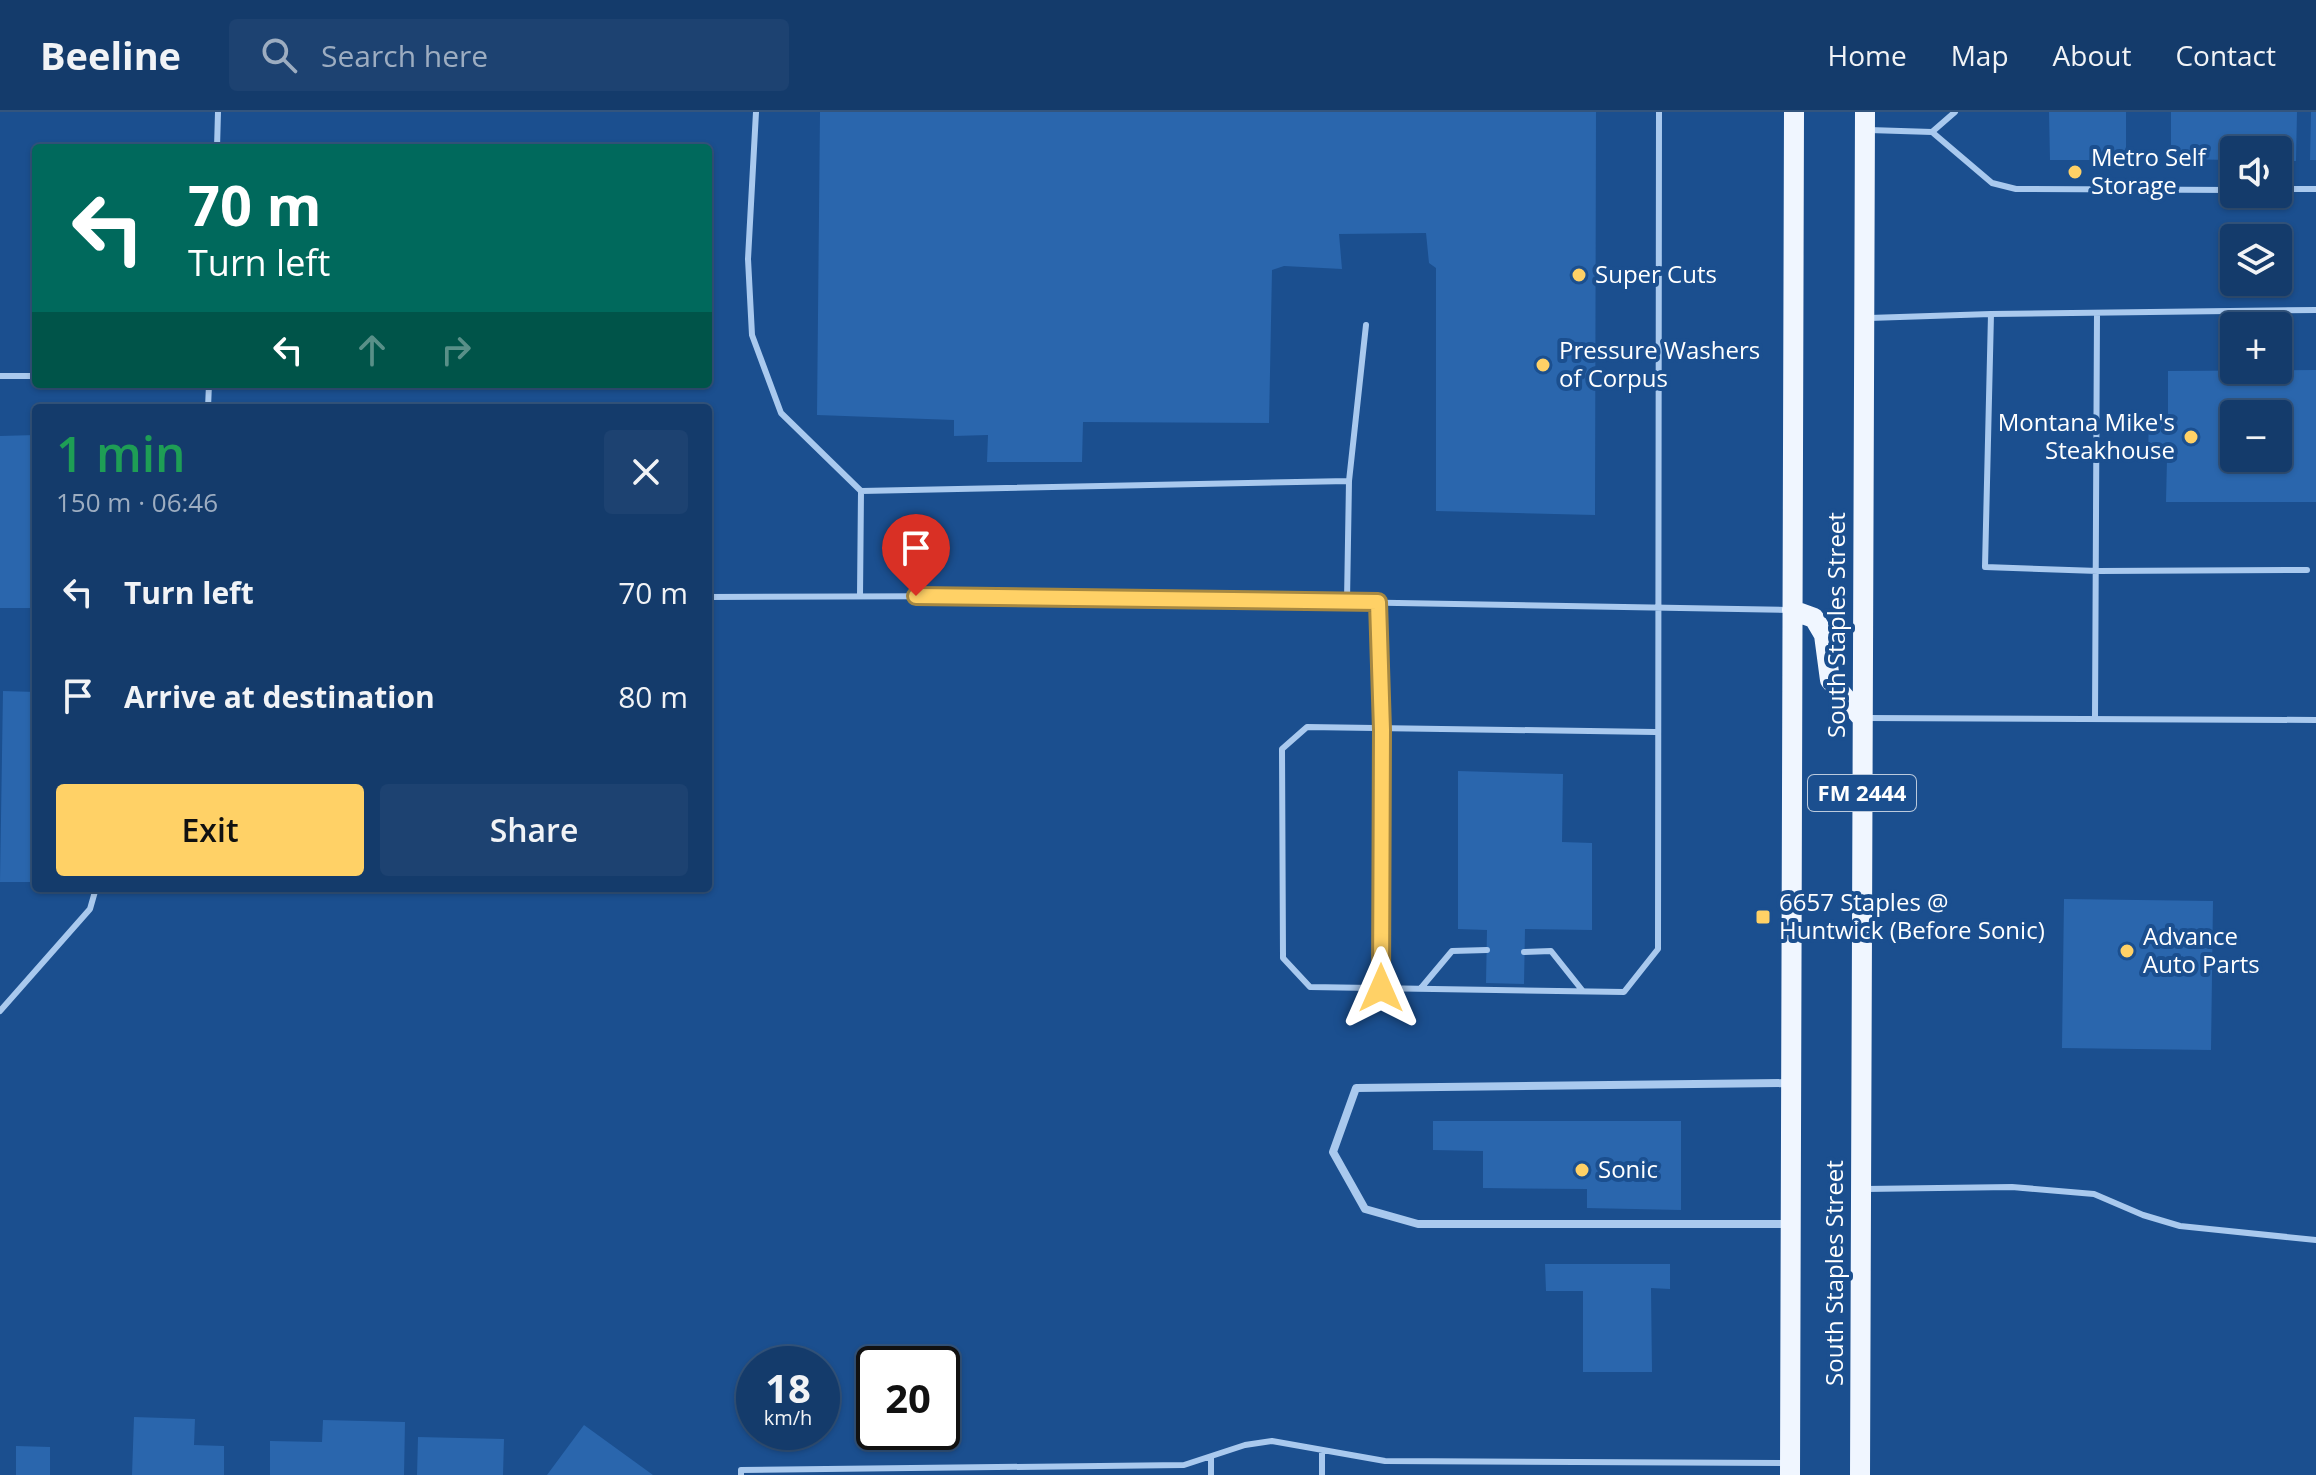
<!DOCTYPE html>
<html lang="en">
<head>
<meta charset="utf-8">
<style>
  :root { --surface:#143b6b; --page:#1d4271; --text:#f1f3f6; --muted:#9dadc1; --line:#33557e; --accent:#ffd166 }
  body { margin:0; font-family:"Open Sans",sans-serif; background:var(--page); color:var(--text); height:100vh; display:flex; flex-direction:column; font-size:30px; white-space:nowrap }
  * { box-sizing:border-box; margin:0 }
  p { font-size:26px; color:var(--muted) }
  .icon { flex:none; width:44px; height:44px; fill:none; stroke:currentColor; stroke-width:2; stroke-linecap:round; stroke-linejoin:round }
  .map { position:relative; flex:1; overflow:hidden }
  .drawer { position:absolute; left:32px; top:292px; width:680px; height:488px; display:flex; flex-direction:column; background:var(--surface); border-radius:8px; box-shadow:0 2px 6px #0004,0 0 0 2px var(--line) }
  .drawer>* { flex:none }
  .hud { position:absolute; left:32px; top:32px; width:680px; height:244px; border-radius:8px; box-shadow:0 2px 6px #0004,0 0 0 2px var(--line); background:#00695c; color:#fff; overflow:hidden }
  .fabs { position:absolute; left:2220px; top:24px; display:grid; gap:16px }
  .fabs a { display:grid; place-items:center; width:72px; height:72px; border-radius:8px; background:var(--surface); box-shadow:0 2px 6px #0004,0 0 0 2px var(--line); font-size:40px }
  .speed { position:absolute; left:736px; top:1234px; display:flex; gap:16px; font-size:40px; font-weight:700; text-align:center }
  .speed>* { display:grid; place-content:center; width:104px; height:104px; border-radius:50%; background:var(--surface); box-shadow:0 2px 6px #0004,0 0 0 2px var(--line); line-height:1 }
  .speed small { font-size:20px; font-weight:400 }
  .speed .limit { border:4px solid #111; border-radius:12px; background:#fff; color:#111 }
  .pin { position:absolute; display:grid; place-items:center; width:68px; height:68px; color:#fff; margin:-82px -34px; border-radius:50% 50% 50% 0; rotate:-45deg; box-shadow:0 0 8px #0007 }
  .pin .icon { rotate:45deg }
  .me { position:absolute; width:88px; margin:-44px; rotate:0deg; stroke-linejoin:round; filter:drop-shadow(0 0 6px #0008) }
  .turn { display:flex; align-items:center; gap:28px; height:168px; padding:0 24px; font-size:36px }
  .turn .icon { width:104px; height:104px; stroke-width:2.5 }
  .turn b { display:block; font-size:56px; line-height:68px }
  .lanes { display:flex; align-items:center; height:76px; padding:0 24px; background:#0003; justify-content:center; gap:40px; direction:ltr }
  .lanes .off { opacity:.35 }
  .round { display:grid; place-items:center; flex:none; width:84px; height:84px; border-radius:8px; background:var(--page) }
  .summary { display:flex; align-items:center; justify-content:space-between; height:136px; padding:0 24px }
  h1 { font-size:48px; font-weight:600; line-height:60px; color:#1e9e55 }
  .primary-button { display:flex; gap:16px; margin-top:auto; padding:16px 24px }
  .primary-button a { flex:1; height:92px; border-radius:8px; background:var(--accent); color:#111; font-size:32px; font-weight:600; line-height:92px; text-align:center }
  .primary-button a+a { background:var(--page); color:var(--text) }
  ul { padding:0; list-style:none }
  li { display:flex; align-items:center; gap:24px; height:104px; padding:0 24px }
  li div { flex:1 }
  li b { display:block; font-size:30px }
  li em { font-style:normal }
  header { display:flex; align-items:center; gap:48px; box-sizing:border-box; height:112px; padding:0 40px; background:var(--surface); border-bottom:2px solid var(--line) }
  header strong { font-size:38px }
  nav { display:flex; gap:44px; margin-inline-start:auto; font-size:28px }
  .search { width:560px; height:72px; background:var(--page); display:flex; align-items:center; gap:20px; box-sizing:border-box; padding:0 28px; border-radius:8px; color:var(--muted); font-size:30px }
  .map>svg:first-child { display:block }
  .building { fill:#2a66ad; fill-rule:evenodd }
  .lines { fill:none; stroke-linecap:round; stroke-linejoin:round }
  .lane { stroke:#a9c9ee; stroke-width:6 }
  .street { stroke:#a9c9ee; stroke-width:8 }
  .primary { stroke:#f0f6ff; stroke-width:20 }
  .route-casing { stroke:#a68842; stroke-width:20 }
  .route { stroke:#ffd166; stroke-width:14 }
  .poi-dot { fill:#ffd166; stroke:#1b4f8f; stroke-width:3 }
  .labels { text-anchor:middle; stroke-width:8; stroke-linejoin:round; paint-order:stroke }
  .shield { fill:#1b4f8f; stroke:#bbcadd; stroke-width:2 }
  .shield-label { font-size:22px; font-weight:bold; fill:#fff }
  .poi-label { font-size:24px; fill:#fff; stroke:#1b4f8f; text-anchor:start }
  .street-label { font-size:24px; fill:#fff; stroke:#1b4f8f }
</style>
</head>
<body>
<header>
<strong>Beeline</strong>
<div class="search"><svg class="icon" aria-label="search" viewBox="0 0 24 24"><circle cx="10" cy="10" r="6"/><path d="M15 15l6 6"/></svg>Search here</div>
<nav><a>Home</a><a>Map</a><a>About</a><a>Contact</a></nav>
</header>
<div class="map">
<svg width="2316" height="1363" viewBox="0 0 2316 1363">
  <rect width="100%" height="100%" fill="#1b4f8f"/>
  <path class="building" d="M820 0H1596L1595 403 1436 399V156L1429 151 1426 121 1339 122 1342 157 1284 154 1272 158 1269 311 1083 310 1082 350H987L988 323 954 324V308L817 303Z
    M2049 0H2126V48H2050Z
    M2171 0H2297L2296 49H2278V38H2234V48L2171 47Z
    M2311 0H2316V48H2310Z
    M2316 258V390H2166L2167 347H2148L2149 303 2168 304V259ZM2234 302H2278V346H2234Z
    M36 323V496H0V324Z
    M3 579 36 580V770H0Z
    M1458 659 1563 662 1562 730 1592 731V818L1525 817 1524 872 1486 871 1487 818 1458 817Z
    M2064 787 2213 789 2211 938 2062 936Z
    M1433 1009H1681V1098L1587 1096V1077L1483 1076V1039L1433 1038Z
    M1545 1152H1670V1177L1651 1176 1652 1260H1583V1179H1546Z
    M134 1305 195 1307 194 1333 224 1334V1363H132Z
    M323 1308 405 1310 404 1363H270V1329L322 1330Z
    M584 1313 653 1363H547Z
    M418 1325 504 1327 503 1363H417Z
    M16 1334 50 1335V1363H16Z"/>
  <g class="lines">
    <path class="lane" d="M756 0 748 147 752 223 781 301 861 379
      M1869 18 1932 20 1992 71 2016 77 2234 78
      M1932 20 1955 0
      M217 36 218 0
      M2278 77H2316
      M1991 202 2316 198
      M1869 206 1991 202 1985 455 2098 459 2307 458
      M0 264H36
      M208 296 209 272
      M860 484 861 379 1349 369
      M708 485 1001 484 1788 498
      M1347 489 1349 369 1366 213
      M1378 490 1382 618 1381 876
      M1866 606 2316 608
      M2095 607 2097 201
      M1655 620 1307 615 1282 637 1283 846 1310 875 1624 880 1658 837 1659 0
      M1524 840 1551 839 1582 878
      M1421 876 1452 839 1487 838
      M0 899 90 797 96 776
      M1865 1077 2012 1075 2094 1082 2143 1103 2180 1114 2316 1128
      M741 1363V1358L1184 1353 1245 1333 1272 1329 1385 1349 1786 1351
      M1211 1363V1346
      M1322 1363V1339"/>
    <path class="street" d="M1790 1112H1418L1365 1097 1333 1040 1356 976 1790 971"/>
    <path class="primary" d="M1792 498 1814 506 1824 523 1830 568 1862 606
      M1790 1363 1794 0
      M1860 1363 1865 0"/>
  </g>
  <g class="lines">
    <defs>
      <path id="route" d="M916 484 1378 490 1382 618 1381 876"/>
    </defs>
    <use href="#route" class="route-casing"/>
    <use href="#route" class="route"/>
  </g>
  <g class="poi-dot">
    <circle cx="2075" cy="60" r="8"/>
    <circle cx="1579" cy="163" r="8"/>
    <circle cx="1543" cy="253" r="8"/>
    <circle cx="2191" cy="325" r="8"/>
    <rect x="1755" y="797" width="16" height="16" rx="4"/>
    <circle cx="2127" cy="839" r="8"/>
    <circle cx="1582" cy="1058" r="8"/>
  </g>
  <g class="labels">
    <rect class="shield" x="1808" y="663" width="108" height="36" rx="6"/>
    <g class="shield-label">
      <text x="1862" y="689">FM 2444</text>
    </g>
    <g class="poi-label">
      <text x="2091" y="54">Metro Self<tspan x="2091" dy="28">Storage</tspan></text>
      <text x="1595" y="171">Super Cuts</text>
      <text x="1559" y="247">Pressure Washers<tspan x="1559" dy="28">of Corpus</tspan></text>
      <text x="2175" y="319" text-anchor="end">Montana Mike's<tspan x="2175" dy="28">Steakhouse</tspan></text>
      <text x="1779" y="799">6657 Staples @<tspan x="1779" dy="28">Huntwick (Before Sonic)</tspan></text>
      <text x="2143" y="833">Advance<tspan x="2143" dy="28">Auto Parts</tspan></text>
      <text x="1598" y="1066">Sonic</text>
    </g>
    <g class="street-label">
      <text transform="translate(1837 513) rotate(-90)" y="8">South Staples Street</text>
      <text transform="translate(1835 1161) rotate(-90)" y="8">South Staples Street</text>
    </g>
  </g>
</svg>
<div class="fabs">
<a><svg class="icon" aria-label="sound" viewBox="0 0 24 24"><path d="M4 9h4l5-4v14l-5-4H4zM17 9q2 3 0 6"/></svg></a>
<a><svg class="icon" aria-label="layers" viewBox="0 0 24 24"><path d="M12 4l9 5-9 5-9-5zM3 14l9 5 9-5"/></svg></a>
<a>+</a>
<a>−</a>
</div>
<div class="speed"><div>18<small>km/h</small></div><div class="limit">20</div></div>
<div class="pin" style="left:916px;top:484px;background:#d93025"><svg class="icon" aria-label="arrive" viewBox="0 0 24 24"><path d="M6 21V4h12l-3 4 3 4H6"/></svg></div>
<svg class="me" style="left:1381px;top:876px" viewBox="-20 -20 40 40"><path d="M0-17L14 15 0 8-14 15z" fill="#ffd166" stroke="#fff" stroke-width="4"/></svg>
<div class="hud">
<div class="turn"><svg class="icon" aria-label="left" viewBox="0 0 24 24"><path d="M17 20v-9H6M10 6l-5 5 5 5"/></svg><div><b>70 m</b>Turn left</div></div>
<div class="lanes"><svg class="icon" aria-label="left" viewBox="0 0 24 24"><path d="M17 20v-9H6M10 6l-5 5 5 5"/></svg><svg class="icon off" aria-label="ahead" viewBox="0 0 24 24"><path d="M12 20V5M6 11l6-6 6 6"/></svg><svg class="icon off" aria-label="right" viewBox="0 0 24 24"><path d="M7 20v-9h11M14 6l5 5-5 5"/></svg></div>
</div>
<section class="drawer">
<div class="summary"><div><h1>1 min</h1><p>150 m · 06:46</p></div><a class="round"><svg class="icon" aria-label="close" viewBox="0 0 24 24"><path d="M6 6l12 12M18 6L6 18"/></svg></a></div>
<ul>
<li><svg class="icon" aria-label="left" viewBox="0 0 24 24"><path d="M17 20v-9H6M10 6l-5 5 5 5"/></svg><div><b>Turn left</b></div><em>70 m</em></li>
<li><svg class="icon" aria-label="arrive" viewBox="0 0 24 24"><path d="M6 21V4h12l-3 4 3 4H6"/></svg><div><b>Arrive at destination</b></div><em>80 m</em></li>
</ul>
<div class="primary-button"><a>Exit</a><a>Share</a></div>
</section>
</div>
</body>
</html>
